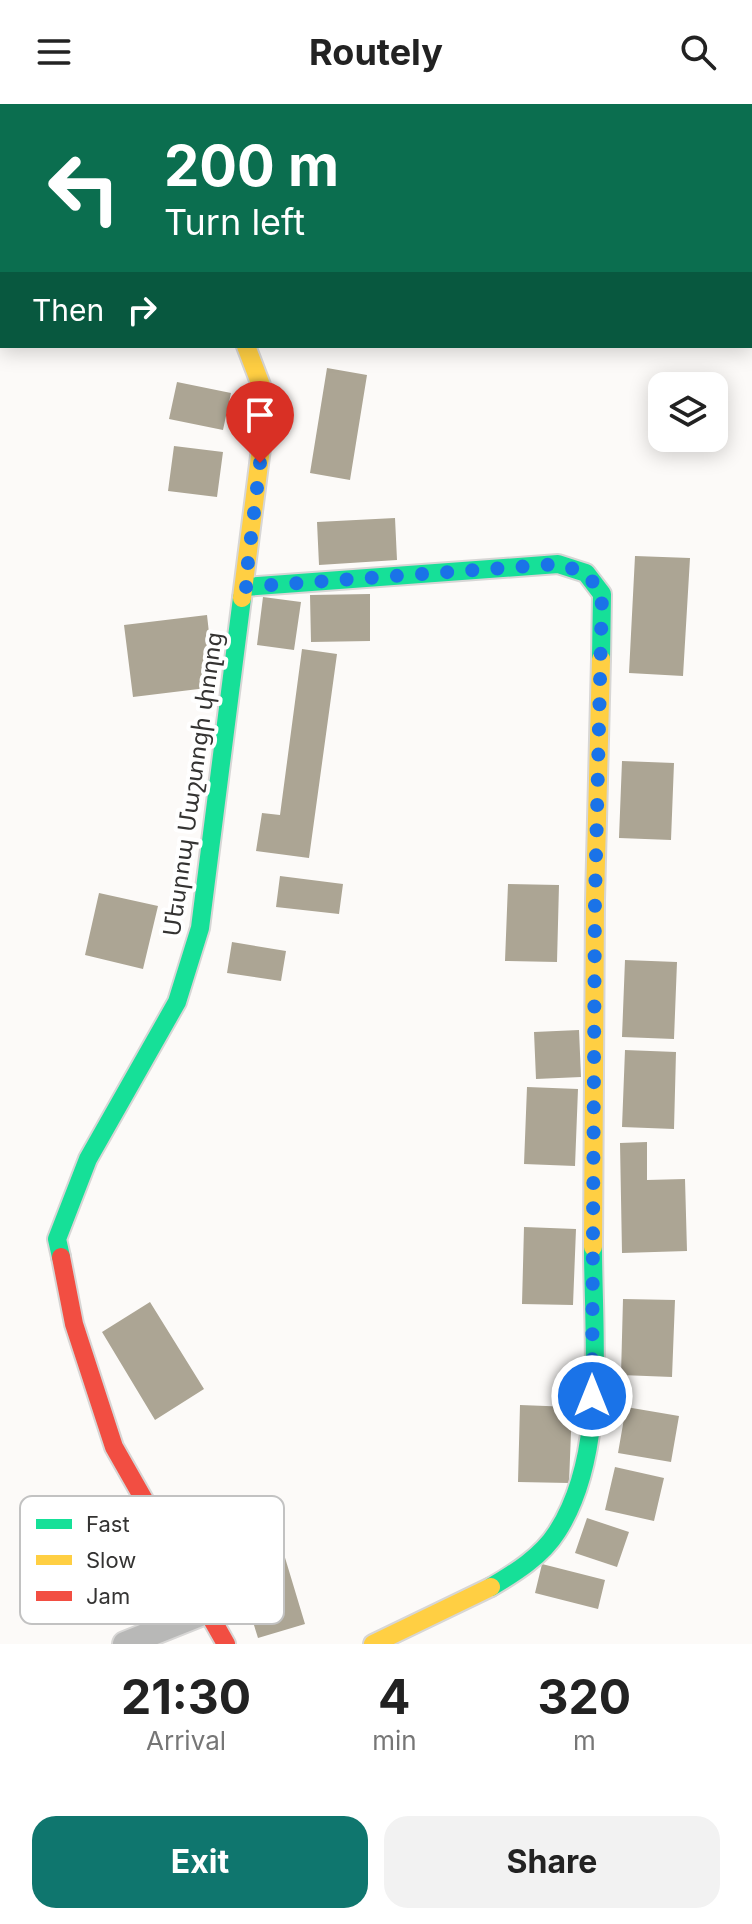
<!DOCTYPE html>
<html lang="en">
<head>
<meta charset="utf-8">
<style>
  :root { --surface:#fff; --page:#f2f2f2; --text:#222; --muted:#767676; --accent:#0f766e }
  body { margin:0; font-family:Inter,"Noto Sans Armenian",sans-serif; background:var(--page); color:var(--text); height:100vh; display:flex; flex-direction:column; font-size:30px; white-space:nowrap }
  * { box-sizing:border-box; margin:0 }
  p { font-size:26px; color:var(--muted) }
  .icon { flex:none; width:44px; height:44px; fill:none; stroke:currentColor; stroke-width:2; stroke-linecap:round; stroke-linejoin:round }
  .map { position:relative; height:1540px; overflow:hidden }
  .sheet { display:flex; flex-direction:column; background:var(--surface); flex:1 }
  .sheet>* { flex:none }
  .guide { position:absolute; left:0px; top:0px; width:752px; height:244px; box-shadow:0 4px 20px #0003; background:#0b6e4f; color:#fff; overflow:hidden }
  .tools { position:absolute; left:648px; top:268px; display:grid; gap:16px }
  .tools a { display:grid; place-items:center; width:80px; height:80px; border-radius:16px; background:var(--surface); box-shadow:0 4px 20px #0003; font-size:40px }
  .pin { position:absolute; display:grid; place-items:center; width:68px; height:68px; color:#fff; margin:-82px -34px; border-radius:50% 50% 50% 0; rotate:-45deg; box-shadow:0 0 8px #0007 }
  .pin .icon { rotate:45deg }
  .me { position:absolute; width:88px; margin:-44px; rotate:0deg; stroke-linejoin:round; filter:drop-shadow(0 0 6px #0008) }
  .turn { display:flex; align-items:center; gap:28px; height:168px; padding:0 32px; font-size:36px }
  .turn .icon { width:104px; height:104px; stroke-width:2.5 }
  .turn b { display:block; font-size:56px; line-height:68px }
  .then { display:flex; align-items:center; height:76px; padding:0 32px; background:#0003; gap:16px; font-size:30px }
  .eta { display:flex; justify-content:space-evenly; align-items:center; height:136px; text-align:center }
  .eta b { font-size:48px; font-weight:700; line-height:56px }
  .cta { display:flex; gap:16px; margin-top:auto; padding:16px 32px }
  .cta a { flex:1; height:92px; border-radius:24px; background:var(--accent); color:#fff; font-size:32px; font-weight:700; line-height:92px; text-align:center }
  .cta a+a { background:var(--page); color:var(--text) }
  header { display:flex; justify-content:space-between; align-items:center; height:104px; padding:0 32px; background:var(--surface); font-size:36px; font-weight:700 }
  .map>svg:first-child { display:block }
  .building { fill:#aca594 }
  .lines { fill:none; stroke-linecap:round; stroke-linejoin:round }
  .street-casing { stroke:#d7d6d5; stroke-width:28 }
  .fast-casing { stroke:#d7d6d5; stroke-width:22 }
  .slow-casing { stroke:#d7d6d5; stroke-width:22 }
  .jam-casing { stroke:#d7d6d5; stroke-width:22 }
  .street { stroke:#b8b8b7; stroke-width:24 }
  .fast { stroke:#16e098; stroke-width:18 }
  .slow { stroke:#ffcf43; stroke-width:18 }
  .jam { stroke:#f24e42; stroke-width:18 }
  .route { stroke:#1a73e8; stroke-width:14; stroke-dasharray:0 25.2 }
  .labels { text-anchor:middle; stroke-width:8; stroke-linejoin:round; paint-order:stroke }
  .street-label { font-size:24px; fill:#343332; stroke:#fff }
  .key { fill:#fff; stroke:#c2c2c2; stroke-width:2 }
  .key-label { font-size:22px; fill:#343332 }
</style>
</head>
<body>
<header><svg class="icon" aria-label="menu" viewBox="0 0 24 24"><path d="M4 6h16M4 12h16M4 18h16"/></svg>Routely<svg class="icon" aria-label="search" viewBox="0 0 24 24"><circle cx="10" cy="10" r="6"/><path d="M15 15l6 6"/></svg></header>
<div class="map">
<svg width="752" height="1540" viewBox="0 0 752 1540">
  <rect width="100%" height="100%" fill="#fcfaf8"/>
  <path class="building" d="M327 264 367 271 350 376 310 369Z
    M177 278 231 289 223 326 169 315Z
    M174 342 223 348 217 393 168 387Z
    M395 414 397 456 319 461 317 418Z
    M635 452 690 454 683 572 629 569Z
    M370 490V537L311 538 310 491Z
    M263 493 301 498 294 546 257 541Z
    M207 511 215 583 133 593 124 521Z
    M302 545 337 550 309 754 256 747 262 709 280 711Z
    M622 657 674 659 671 736 619 734Z
    M280 772 343 780 339 810 276 803Z
    M508 780 559 781 557 858 505 857Z
    M99 789 158 802 143 865 85 851Z
    M232 838 286 847 281 877 227 869Z
    M625 856 677 858 674 935 622 933Z
    M579 926 581 973 536 975 534 928Z
    M625 946 676 948 674 1025 622 1023Z
    M527 983 578 985 575 1062 524 1060Z
    M647 1038V1076L685 1075 687 1147 622 1149 620 1039Z
    M524 1123 576 1125 573 1201 522 1200Z
    M623 1195 675 1196 672 1273 621 1271Z
    M150 1198 204 1285 155 1316 102 1228Z
    M520 1301 572 1303 569 1379 518 1378Z
    M626 1303 679 1312 671 1358 618 1349Z
    M615 1363 664 1374 654 1417 605 1406Z
    M587 1414 629 1428 617 1463 575 1449Z
    M280 1437 305 1520 258 1534 232 1451Z
    M542 1460 605 1476 598 1505 535 1489Z"/>
  <g class="lines">
    <defs>
      <path id="street" d="M204 2 205 0
        M125 1540 205 1508"/>
      <path id="fast" d="M245 483 558 460 586 469 602 490 601 555
        M61 1153 57 1135 88 1055 177 898 200 824 242 494
        M491 1483C515 1469 542 1452 557 1428 607 1351 593 1232 593 1143"/>
      <path id="slow" d="M242 494 267 297 246 242
        M593 1143 595 796 601 555
        M373 1540 491 1483"/>
      <path id="jam" d="M65 0 67 2
        M61 1153 74 1220 114 1343 226 1540"/>
    </defs>
    <use href="#street" class="street-casing"/>
    <use href="#fast" class="fast-casing"/>
    <use href="#slow" class="slow-casing"/>
    <use href="#jam" class="jam-casing"/>
    <use href="#street" class="street"/>
    <use href="#fast" class="fast"/>
    <use href="#slow" class="slow"/>
    <use href="#jam" class="jam"/>
  </g>
  <g class="lines">
    <path class="route" d="M260 359 245 483 558 460 586 469 602 490 595 796 592 1292"/>
  </g>
  <g class="labels">
    <g class="street-label">
      <text transform="translate(193 680) rotate(-82)" y="8">Մեսրոպ Մաշտոցի փողոց</text>
    </g>
  </g>
  <rect x="20" y="1392" width="264" height="128" rx="12" class="key"/>
  <rect x="36" y="1415" width="36" height="10" fill="#16e098"/>
  <rect x="36" y="1451" width="36" height="10" fill="#ffcf43"/>
  <rect x="36" y="1487" width="36" height="10" fill="#f24e42"/>
  <g class="key-label">
    <text x="86" y="1428">Fast</text>
    <text x="86" y="1464">Slow</text>
    <text x="86" y="1500">Jam</text>
  </g>
</svg>
<div class="tools">
<a><svg class="icon" aria-label="layers" viewBox="0 0 24 24"><path d="M12 4l9 5-9 5-9-5zM3 14l9 5 9-5"/></svg></a>
</div>
<div class="pin" style="left:260px;top:359px;background:#d93025"><svg class="icon" aria-label="arrive" viewBox="0 0 24 24"><path d="M6 21V4h12l-3 4 3 4H6"/></svg></div>
<svg class="me" style="left:592px;top:1292px" viewBox="-20 -20 40 40"><circle r="17" fill="#1a73e8" stroke="#fff" stroke-width="3"/><path d="M0-11L8 9 0 5-8 9z" fill="#fff"/></svg>
<div class="guide">
<div class="turn"><svg class="icon" aria-label="left" viewBox="0 0 24 24"><path d="M17 20v-9H6M10 6l-5 5 5 5"/></svg><div><b>200 m</b>Turn left</div></div>
<div class="then">Then<svg class="icon" aria-label="right" viewBox="0 0 24 24"><path d="M7 20v-9h11M14 6l5 5-5 5"/></svg></div>
</div>
</div>
<section class="sheet">
<div class="eta">
<div><b>21:30</b><p>Arrival</p></div>
<div><b>4</b><p>min</p></div>
<div><b>320</b><p>m</p></div>
</div>
<div class="cta"><a>Exit</a><a>Share</a></div>
</section>
</body>
</html>
